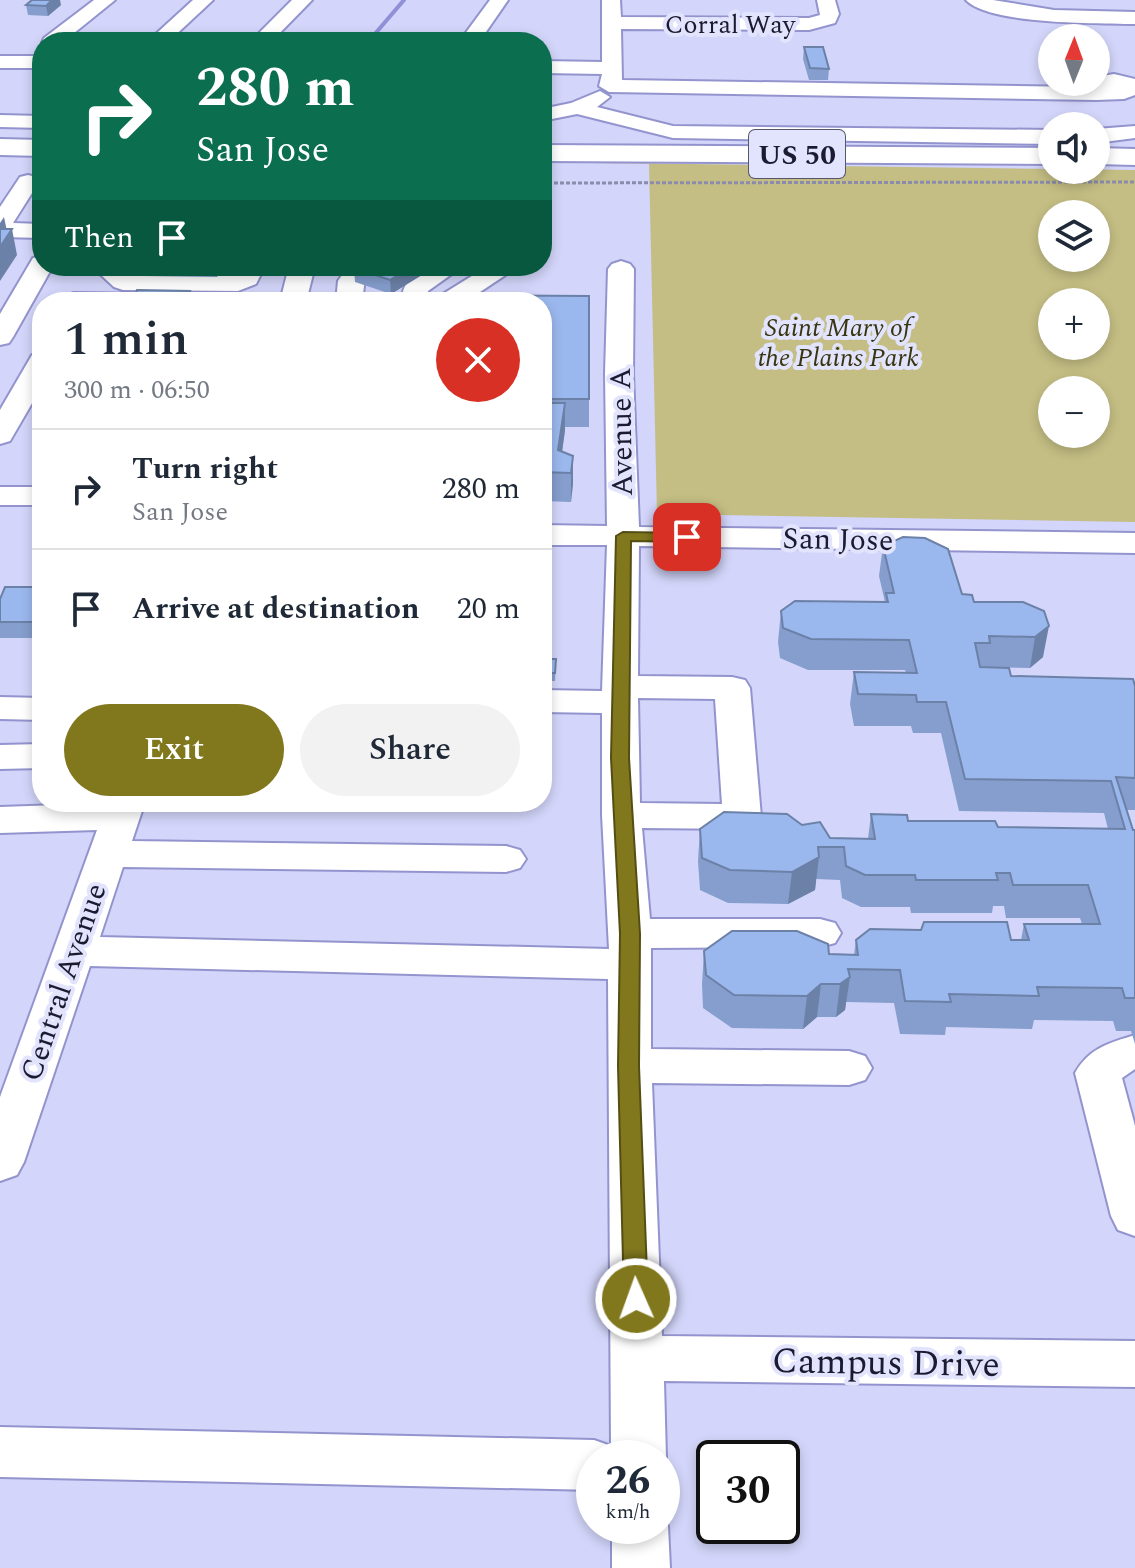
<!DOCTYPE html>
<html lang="en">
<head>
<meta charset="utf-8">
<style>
  :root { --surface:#fff; --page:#f2f2f3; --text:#1f2937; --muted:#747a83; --line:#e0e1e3; --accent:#81781d }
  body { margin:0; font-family:Spectral,serif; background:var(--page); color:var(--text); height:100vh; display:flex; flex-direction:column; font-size:30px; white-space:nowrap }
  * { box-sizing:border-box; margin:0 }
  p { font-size:26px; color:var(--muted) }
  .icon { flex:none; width:44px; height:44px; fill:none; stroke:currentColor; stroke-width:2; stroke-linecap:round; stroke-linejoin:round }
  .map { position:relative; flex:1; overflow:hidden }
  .panel { position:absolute; left:32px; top:292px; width:520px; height:520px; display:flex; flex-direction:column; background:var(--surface); border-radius:32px; box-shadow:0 4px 12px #0003 }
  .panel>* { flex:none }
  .banner { position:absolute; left:32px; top:32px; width:520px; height:244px; border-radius:32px; box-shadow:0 4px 12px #0003; background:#0b6e4f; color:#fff; overflow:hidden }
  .needle { width:52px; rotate:1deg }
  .tools { position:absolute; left:1038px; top:24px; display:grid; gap:16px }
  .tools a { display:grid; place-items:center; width:72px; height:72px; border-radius:50%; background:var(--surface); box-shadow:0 4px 12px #0003; font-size:40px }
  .speed { position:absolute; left:576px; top:1440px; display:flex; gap:16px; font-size:40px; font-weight:700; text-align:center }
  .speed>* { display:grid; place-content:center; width:104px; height:104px; border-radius:50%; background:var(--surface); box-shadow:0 4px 12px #0003; line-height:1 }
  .speed small { font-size:20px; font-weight:400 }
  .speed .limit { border:4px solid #111; border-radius:12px; background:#fff; color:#111 }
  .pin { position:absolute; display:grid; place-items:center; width:68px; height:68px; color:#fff; margin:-34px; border-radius:16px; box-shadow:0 4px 12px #0006 }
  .me { position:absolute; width:88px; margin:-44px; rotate:358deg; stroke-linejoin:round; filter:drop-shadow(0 0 6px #0008) }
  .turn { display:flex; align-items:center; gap:28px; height:168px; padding:0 32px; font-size:36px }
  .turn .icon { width:104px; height:104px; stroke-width:2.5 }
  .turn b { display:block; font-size:56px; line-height:68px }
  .then { display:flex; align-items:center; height:76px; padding:0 32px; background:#0003; gap:16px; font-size:30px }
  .round { display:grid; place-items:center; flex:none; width:84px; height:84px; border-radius:42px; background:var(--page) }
  .head { display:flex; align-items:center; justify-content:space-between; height:136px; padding:0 32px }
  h1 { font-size:48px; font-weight:600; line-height:60px }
  .primary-button { display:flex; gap:16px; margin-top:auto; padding:16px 32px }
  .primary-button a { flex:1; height:92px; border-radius:48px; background:var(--accent); color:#fff; font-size:32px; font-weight:600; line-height:92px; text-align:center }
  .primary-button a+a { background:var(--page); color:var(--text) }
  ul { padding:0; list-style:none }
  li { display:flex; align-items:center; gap:24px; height:120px; padding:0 32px; border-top:2px solid var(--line) }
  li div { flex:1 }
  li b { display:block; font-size:30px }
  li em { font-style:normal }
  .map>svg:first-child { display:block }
  .green { fill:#c4be84; fill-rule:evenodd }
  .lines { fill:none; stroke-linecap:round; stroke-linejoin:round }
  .stream { stroke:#9090d9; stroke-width:4 }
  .minor-casing { stroke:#9394ce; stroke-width:4 }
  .highway-casing { stroke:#9394ce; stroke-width:4 }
  .path { stroke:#8b8cac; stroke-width:3; stroke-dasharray:4 2; stroke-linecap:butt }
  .minor { fill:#fff; fill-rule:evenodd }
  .highway { fill:#fff; fill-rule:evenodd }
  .wall { fill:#859ecd }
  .shaded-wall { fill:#6c81a7 }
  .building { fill:#9bb8ee; stroke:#6c81a7; stroke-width:2 }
  .route { fill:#81781d; stroke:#544e13; stroke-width:2 }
  .labels { text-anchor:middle; stroke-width:8; stroke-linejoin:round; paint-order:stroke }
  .far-street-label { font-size:26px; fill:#1a1a30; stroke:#e2e3fc }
  .far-park-label { font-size:26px; font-style:italic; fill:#38350f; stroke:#e2e3fc }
  .shield { fill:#e2e3fc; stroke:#56566d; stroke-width:2 }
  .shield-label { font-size:28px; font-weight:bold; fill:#1a1a30 }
  .street-label { font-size:30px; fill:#1a1a30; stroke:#e2e3fc }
  .near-street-label { font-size:36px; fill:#1a1a30; stroke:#e2e3fc }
</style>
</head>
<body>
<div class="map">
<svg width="1135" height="1568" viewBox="0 0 1135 1568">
  <rect width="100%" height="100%" fill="#d3d5fa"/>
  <path class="green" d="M542 162 1135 170V522L657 514 649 164ZM1096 214V258H1052V214ZM1052 302H1096V346H1052ZM1052 390H1096V434H1052Z"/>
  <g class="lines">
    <path class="stream" d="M368 42 404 0"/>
    <defs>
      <path id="minor" d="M94 0H115L63 42 42 43 44 38Z
        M193 0H213L168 42H147Z
        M292 0H312L271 42H250Z
        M490 0H508L479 42H459Z
        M602 0H620L621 17 809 18 820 15 817 0H835L839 14 835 23 809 30 621 29 622 80 1084 87V82H1096V77L1114 74 1135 79V95L1124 99 1096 100 609 92 599 86 602 74 542 73V61L602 62Z
        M966 0H993L1054 10 1135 12V24C1099 23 990 25 966 0Z
        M0 56H42V68H0Z
        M600 91 610 97 597 107 673 126 1052 130V144L673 138 577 114 542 121V109L571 103Z
        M0 115 42 116V128L0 127Z
        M1135 126V138L1096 143V129Z
        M28 175 36 177 39 182 13 223 42 224V238L0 237V207L20 177Z
        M42 256V266H53L13 337 9 343 0 345V314L33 258Z
        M621 261 630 264 634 269 633 373 639 527 1135 533V553L639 546 638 676 732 677 745 680 750 688 761 817 756 826 742 829 642 828 650 919H820L835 923 841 933 835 943 820 947 651 948V1049L849 1051 865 1056 872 1068 865 1080 849 1085 652 1083 662 1336 1135 1341V1387L664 1381 666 1458 662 1468V1458H594V1490L0 1477V1427L594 1440 611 1446 608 979 90 966 24 1162 17 1175 0 1181V1097L97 830 0 833V807L145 802 132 841 506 846 520 850 526 859 520 868 506 872 123 867 100 937 609 949 602 815V713L542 712V690L602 691 607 545H542V525L607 526 605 373 608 269 612 264ZM638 698 715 699 722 804 640 803Z
        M104 266H130L126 272 129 274 234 275 239 266H265L256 284 238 291 123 290 114 287 100 274Z
        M289 266H315L306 302H280Z
        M348 266H378L365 278 362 302H336L338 281Z
        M433 266H463L428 291V302H402C402 279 414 277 433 266Z
        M488 266H519L465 302H434L438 297Z
        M74 293 155 294 164 297 168 302 61 301 65 296Z
        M42 353V386L10 441 0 444V410L32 355Z
        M0 487H42V505H0Z
        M0 697 42 698V720L0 719Z
        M42 744V768L0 769V745Z
        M1135 1035V1069L1122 1078 1135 1126V1236L1118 1230 1111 1216 1075 1073C1089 1048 1109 1043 1135 1035Z
        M662 1512 668 1526 670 1568H612V1526H662Z"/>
      <path id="highway" d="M0 139 42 140V156L0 155Z
        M542 145 1052 148V164L542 161Z
        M1096 148 1135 149V165L1096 164Z"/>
    </defs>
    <use href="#minor" class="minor-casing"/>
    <use href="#highway" class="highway-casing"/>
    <path class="path" d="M542 183 1135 182"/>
    <use href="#minor" class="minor"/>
    <use href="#highway" class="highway"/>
  </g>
  <path class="wall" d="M26 5H61L48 16 28 15Z
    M804 47 829 69 828 80H809L803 59Z
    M140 266H222L217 277 142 276Z
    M357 266H430V270L391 294 355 282 354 268Z
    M589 296V427H565L562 452 573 456 571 502 542 501V302Z
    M883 546 974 602H1023L1043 657 1030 668 986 667 1011 676 1135 686V810H1126L1133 830H1135V1044L1131 1031H1116L1113 1021 1034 1020 1032 1029 946 1027 945 1035 900 1034 894 1003 846 1002 845 1010 836 1017H817L803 1029 732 1028 703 1008 702 984 704 951 854 955 856 940H1021L1024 924H1082L1080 918H1006L1004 906H993L992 913H911L910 907H861L842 898 840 880 816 879 815 890 788 904 728 903 700 890 698 861 700 829 802 825 830 838 868 839 871 814 908 821 998 827 1108 829 1104 813 959 811 941 733H913L911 726H854L850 704 854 672 906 673 905 670H808L780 658 778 642 781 611 885 602 879 576Z
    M42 587V626L37 638H0V599Z
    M542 659H556L555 681H542Z"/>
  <path class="shaded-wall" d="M52 0H60L61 5 48 16 46 6Z
    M4 217 8 236 12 229 17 255 0 281V223Z
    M216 266H222L217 277Z
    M413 266H430V270L391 294 390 280Z
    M190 291 191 302H185Z
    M565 403V431L559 473 558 450Z
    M573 456V485L571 502V473Z
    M42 602V626L37 638 33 622Z
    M1049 626 1043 657 1030 668 1035 637Z
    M819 857 815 890 788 904 792 872Z
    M850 977 845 1010 836 1017 840 984Z
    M821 984 817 1017 803 1029 807 996Z"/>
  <path class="building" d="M32 0H52L46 6 26 5Z
    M804 47H823L829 69 810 68Z
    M0 229H12L0 247Z
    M357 266H413L390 280 354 268Z
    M137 290 190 291 185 302H132Z
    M432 295 589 296V399H542V302H431Z
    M542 403H565L558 450 573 456 571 473 542 472Z
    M903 537 925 538 948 549 962 594 972 595 974 602H1023L1044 611 1049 626 1035 637 989 636 990 643H975L980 667 1009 668 1011 676 1133 679 1135 686V778L1116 777 1133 830H1135V998H1125L1122 988 1037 987 1039 996 949 994 951 1002 905 1001 900 970 848 969 850 977 840 984H821L807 996 734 995 706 975 704 951 732 931H797L828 944 829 954 858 955 856 940 870 929 921 930 924 922H1007L1011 940H1029L1024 924H1100L1088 885H1013L1010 873H996L998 880H916L915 875H865L846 866 844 847H818L819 857 792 872 730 870 702 858 700 829 724 812 787 814 802 825 820 822 830 838 875 839 871 814 907 815 908 821H995L998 827 1125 829 1111 781 965 779 946 702H917L916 695 858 694 854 672 917 673 909 640 811 639 783 628 781 611 795 601 888 602 886 593H894L883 546Z
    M5 587H42V602L33 622H0V599Z
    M542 659H556L555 673H542Z"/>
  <path class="route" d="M623 532 687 533 695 537 687 542 631 541 629 758 640 934 639 1066 648 1299 644 1306 636 1309 627 1306 624 1299 618 1066 620 934 611 758 616 536Z"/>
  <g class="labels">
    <g class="far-street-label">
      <text x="730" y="33">Corral Way</text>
    </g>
    <g class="far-park-label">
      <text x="838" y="336">Saint Mary of<tspan x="838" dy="30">the Plains Park</tspan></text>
    </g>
    <rect class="shield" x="749" y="130" width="96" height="48" rx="6"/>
    <g class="shield-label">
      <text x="797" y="164">US 50</text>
    </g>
    <g class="street-label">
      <text transform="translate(621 432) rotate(-91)" y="10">Avenue A</text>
      <text transform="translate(838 539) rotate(1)" y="10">San Jose</text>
      <text transform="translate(63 982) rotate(-71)" y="10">Central Avenue</text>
    </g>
    <g class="near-street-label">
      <text transform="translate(886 1361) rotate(1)" y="13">Campus Drive</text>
    </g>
  </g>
</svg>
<div class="tools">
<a><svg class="needle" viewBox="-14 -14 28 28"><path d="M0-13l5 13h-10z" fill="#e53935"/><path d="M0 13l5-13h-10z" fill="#747a83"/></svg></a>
<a><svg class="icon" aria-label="sound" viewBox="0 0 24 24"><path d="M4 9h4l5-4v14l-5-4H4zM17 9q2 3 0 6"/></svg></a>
<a><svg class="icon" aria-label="layers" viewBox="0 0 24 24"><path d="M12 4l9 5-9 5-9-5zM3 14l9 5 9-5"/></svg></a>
<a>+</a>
<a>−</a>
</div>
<div class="speed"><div>26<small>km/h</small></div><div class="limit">30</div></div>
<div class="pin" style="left:687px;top:537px;background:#d93025"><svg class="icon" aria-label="arrive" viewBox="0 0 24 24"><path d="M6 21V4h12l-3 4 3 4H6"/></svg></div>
<svg class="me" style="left:636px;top:1299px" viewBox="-20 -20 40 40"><circle r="17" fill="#81781d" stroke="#fff" stroke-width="3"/><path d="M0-11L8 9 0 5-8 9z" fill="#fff"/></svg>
<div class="banner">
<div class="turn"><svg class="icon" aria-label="right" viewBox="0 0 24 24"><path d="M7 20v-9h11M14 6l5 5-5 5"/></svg><div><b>280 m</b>San Jose</div></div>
<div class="then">Then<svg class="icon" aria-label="arrive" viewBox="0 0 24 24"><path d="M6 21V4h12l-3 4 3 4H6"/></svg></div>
</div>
<section class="panel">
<div class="head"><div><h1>1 min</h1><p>300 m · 06:50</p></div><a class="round" style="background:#d93025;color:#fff"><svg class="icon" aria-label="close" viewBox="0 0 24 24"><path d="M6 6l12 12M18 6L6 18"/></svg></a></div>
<ul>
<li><svg class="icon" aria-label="right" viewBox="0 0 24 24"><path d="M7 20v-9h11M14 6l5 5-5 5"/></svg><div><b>Turn right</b><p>San Jose</p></div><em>280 m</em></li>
<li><svg class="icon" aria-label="arrive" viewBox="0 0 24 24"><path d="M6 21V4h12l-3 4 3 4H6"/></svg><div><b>Arrive at destination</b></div><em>20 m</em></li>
</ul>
<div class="primary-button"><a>Exit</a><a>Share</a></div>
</section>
</div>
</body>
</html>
